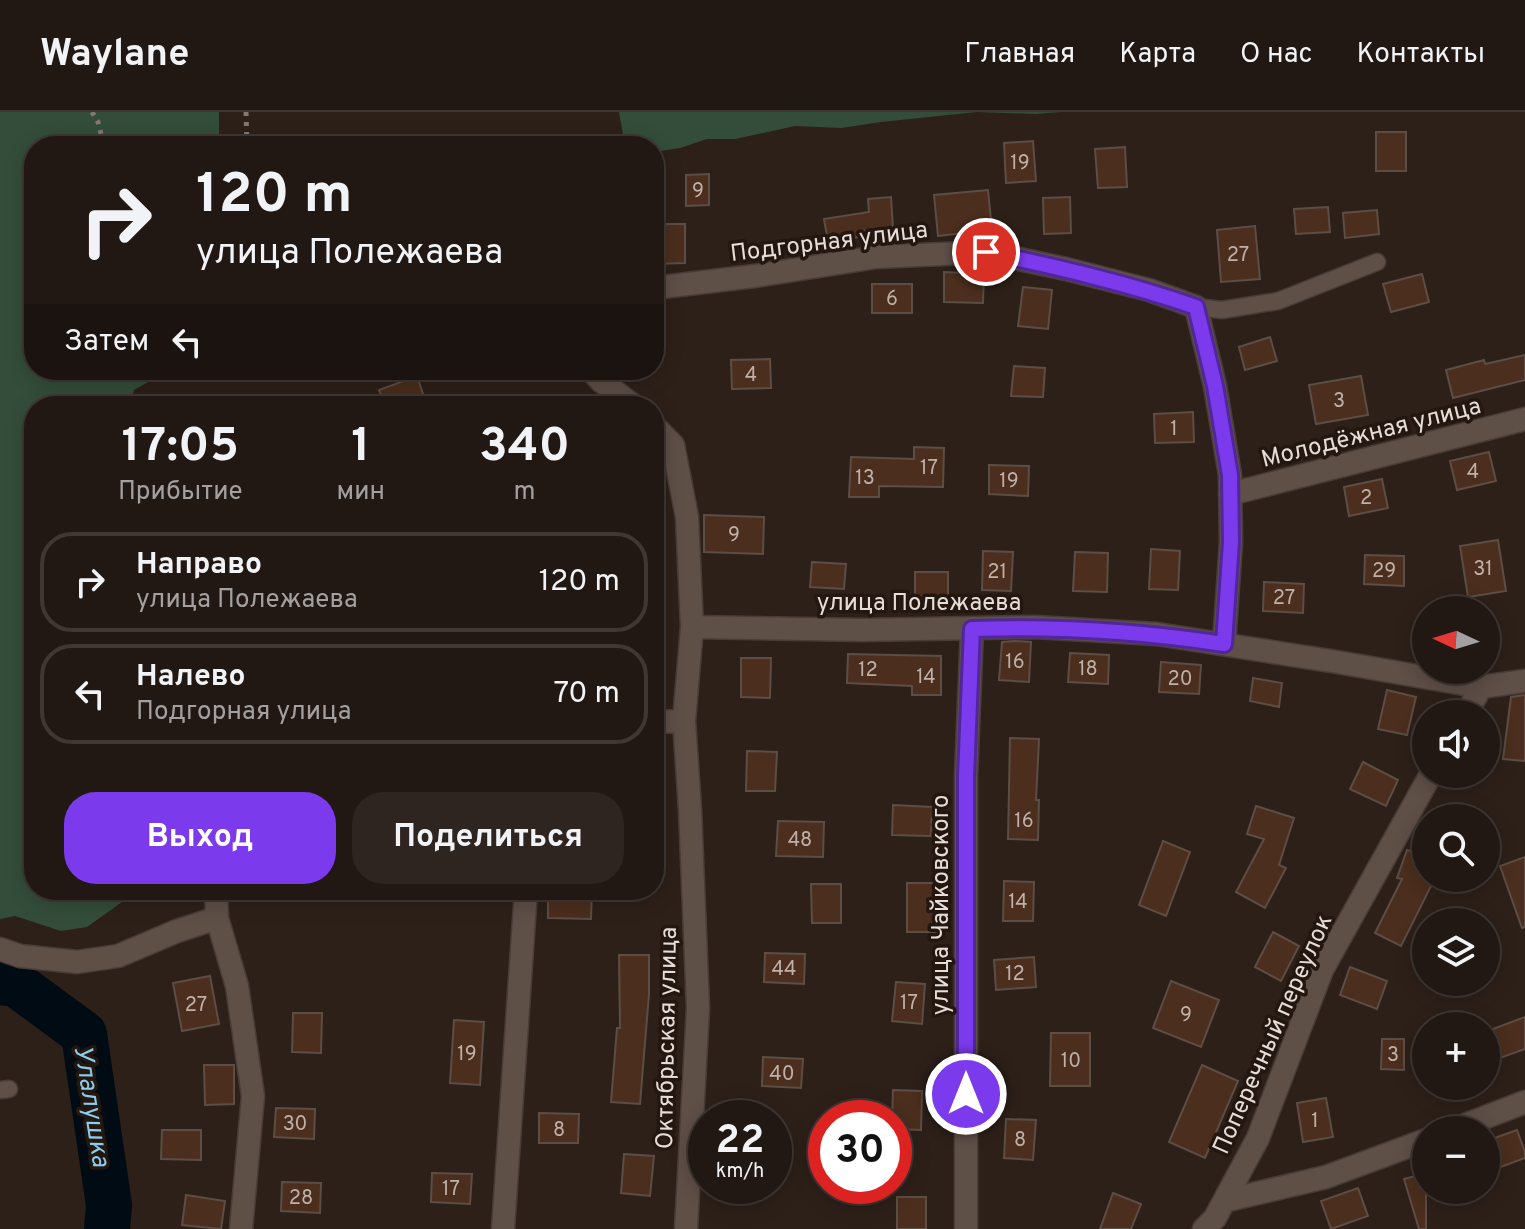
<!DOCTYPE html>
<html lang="ru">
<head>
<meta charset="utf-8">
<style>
  :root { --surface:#221813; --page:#2e2521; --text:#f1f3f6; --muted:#a2a0a0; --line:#3f3733; --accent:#7c3aed }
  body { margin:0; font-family:Overpass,sans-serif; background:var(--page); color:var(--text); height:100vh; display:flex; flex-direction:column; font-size:30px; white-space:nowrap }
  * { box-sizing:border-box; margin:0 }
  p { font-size:26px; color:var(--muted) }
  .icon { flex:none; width:44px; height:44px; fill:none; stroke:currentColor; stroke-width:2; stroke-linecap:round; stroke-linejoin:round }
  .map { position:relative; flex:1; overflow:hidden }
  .details { position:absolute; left:24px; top:284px; width:640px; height:504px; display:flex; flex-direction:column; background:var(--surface); border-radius:32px; box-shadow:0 4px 20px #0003,0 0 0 2px var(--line) }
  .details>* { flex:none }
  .hud { position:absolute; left:24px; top:24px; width:640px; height:244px; border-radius:32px; box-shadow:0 4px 20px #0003,0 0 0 2px var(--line); background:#221813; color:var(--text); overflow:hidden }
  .needle { width:52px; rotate:274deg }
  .fabs { position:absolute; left:1412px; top:484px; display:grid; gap:16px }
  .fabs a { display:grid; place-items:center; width:88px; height:88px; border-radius:50%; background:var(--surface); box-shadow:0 4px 20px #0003,0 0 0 2px var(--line); font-size:40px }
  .speed { position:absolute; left:688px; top:988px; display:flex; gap:16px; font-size:40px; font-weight:700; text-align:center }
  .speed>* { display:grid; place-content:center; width:104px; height:104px; border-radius:50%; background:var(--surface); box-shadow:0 4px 20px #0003,0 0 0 2px var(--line); line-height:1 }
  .speed small { font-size:20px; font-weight:400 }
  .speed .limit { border:12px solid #d22; background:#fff; color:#111 }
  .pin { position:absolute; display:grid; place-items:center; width:68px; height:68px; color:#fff; margin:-34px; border:4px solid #fff; border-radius:50%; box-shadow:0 2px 8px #0007 }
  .me { position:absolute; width:88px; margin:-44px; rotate:0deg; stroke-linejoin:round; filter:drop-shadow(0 0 6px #0008) }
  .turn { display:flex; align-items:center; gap:28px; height:168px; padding:0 40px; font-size:36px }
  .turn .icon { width:104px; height:104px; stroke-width:2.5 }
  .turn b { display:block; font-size:56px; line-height:68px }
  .then { display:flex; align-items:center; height:76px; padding:0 40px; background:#0003; gap:16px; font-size:30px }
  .eta { display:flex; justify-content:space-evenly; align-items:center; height:136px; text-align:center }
  .eta b { font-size:48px; font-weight:700; line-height:56px }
  .primary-button { display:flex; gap:16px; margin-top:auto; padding:16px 40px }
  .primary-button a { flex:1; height:92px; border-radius:32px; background:var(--accent); color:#fff; font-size:32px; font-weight:700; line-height:92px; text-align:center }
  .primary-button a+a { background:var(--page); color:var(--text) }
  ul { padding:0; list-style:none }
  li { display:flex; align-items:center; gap:24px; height:100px; margin:0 16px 12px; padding:0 24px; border:4px solid var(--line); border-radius:32px }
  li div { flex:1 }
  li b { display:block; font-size:30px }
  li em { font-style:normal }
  header { display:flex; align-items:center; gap:48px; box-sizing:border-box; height:112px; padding:0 40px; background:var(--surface); border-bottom:2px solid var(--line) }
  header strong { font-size:38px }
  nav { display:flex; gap:44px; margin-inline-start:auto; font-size:28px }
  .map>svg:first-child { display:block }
  .green { fill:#344d3a }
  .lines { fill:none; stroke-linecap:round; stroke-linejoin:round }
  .river { stroke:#000b13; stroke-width:46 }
  .building { fill:#4b2e1d; stroke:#5c4d45; stroke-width:2 }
  .service-casing { stroke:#473c37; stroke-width:19 }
  .minor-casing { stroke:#473c37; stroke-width:25 }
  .path { stroke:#837872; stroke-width:5; stroke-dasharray:4 6; stroke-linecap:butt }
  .service { stroke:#5e4f47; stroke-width:16 }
  .minor { stroke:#5e4f47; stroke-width:22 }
  .route-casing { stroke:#51269a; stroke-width:20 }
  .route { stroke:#7c3aed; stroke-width:14 }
  .labels { text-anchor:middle; stroke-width:7; stroke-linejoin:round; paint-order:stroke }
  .number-label { font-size:20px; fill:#bfb1a9 }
  .street-label { font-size:24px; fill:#e6ddd8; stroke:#231710 }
  .water-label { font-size:26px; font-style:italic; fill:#8ccdee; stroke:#231710 }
</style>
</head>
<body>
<header>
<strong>Waylane</strong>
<nav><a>Главная</a><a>Карта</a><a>О нас</a><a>Контакты</a></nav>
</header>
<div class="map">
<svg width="1525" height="1117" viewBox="0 0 1525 1117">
  <rect width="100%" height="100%" fill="#2d2019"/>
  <path class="green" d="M0 0H219V34H34V258H169L134 278 131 294H34V778H131L129 785 87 815 61 819 15 804 0 807Z
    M619 0H1061L1036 2 977 0 881 10 841 16 795 14 735 27H707L680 36 654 40V34H637L624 28Z"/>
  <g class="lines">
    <path class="river" d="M0 870 16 872 84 922 109 1093 107 1117"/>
  </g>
  <path class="building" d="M1376 20H1406V59H1376Z
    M1033 29 1036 69 1006 71 1004 31Z
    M1125 35 1127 75 1098 76 1095 37Z
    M709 62V93L686 94V63Z
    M988 78 992 118 938 124 934 83Z
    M891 85 893 117 858 119 859 125 828 130 824 107 869 100 868 87Z
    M1070 85 1071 121 1044 122 1043 86Z
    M1328 95 1330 120 1296 122 1294 97Z
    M1377 98 1379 122 1345 126 1343 101Z
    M656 112H685V151L656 152Z
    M1255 114 1260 167 1221 170 1217 118Z
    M944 160 984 162 983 191 944 190Z
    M1422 162 1429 190 1391 200 1383 172Z
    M872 172H912V201H872Z
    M1023 175 1052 178 1048 217 1018 214Z
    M1270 225 1277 249 1245 258 1239 235Z
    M1525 243V268L1453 286 1446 258 1484 248 1485 252Z
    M770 247 771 276 732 277 731 248Z
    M1014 254 1045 256 1043 285 1011 284Z
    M417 264 427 294H385L379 278Z
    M1361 264 1368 303 1316 312 1309 273Z
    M1193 300 1194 330 1155 331 1154 302Z
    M914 335 944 336 943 375 879 374V385H849L851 345 914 347Z
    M1489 340 1496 369 1457 378 1450 349Z
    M989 353 1029 354 1028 384 989 382Z
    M1382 367 1388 396 1349 404 1344 375Z
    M704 403 764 405 763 442 704 440Z
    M1498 428 1506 479 1468 485 1460 434Z
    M1151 437 1180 439 1178 478 1149 477Z
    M983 439 1013 440 1011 479 982 478Z
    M1075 440 1108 441 1107 480 1073 479Z
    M1365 443 1404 444V474L1364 472Z
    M812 450 846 452 844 477 810 475Z
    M915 460H948V484L915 485Z
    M1264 470 1304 472 1303 501 1263 499Z
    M1015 529 1031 530 1029 570 999 568 1002 530Z
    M1070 541 1109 543 1108 572 1068 570Z
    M848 542 941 544V583H912V574L847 571Z
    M741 546H771L770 586 741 585Z
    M1161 550 1201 553 1199 582 1159 580Z
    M1253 566 1282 571 1279 595 1250 589Z
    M1387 578 1416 585 1407 623 1378 617Z
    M1525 583V649L1503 647 1511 585Z
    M1010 626 1039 627 1036 688H1039L1038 728 1008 727Z
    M747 639 777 640 775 679H746Z
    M1363 650 1398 668 1386 694 1350 677Z
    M893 693 932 695 931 724 892 723Z
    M1256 694 1294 706 1279 753 1286 756 1265 796 1236 780 1264 727 1247 722Z
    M778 709 824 710 823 745 776 744Z
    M1163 729 1190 740 1166 804 1139 793Z
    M1407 738 1426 744V766H1435L1401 834 1375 821 1402 767 1397 766Z
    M1525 745V815L1522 816 1500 754Z
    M1004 769 1034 770 1033 809H1003Z
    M907 771H943L944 820H907Z
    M811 772H841V811H812Z
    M548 778H592L591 807 548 806Z
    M1273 820 1299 834 1281 869 1255 855Z
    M765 841 805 842 804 872 764 870Z
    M619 843H649V882L640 992 611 990 617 916H620Z
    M1034 845 1036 875 996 878 994 848Z
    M1350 855 1387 869 1377 897 1340 883Z
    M210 864 219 912 182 919 173 871Z
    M1171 869 1219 888 1201 935 1153 916Z
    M896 870 925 872 922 912 892 909Z
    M293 901H322L321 941 292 940Z
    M1525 905V937L1500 946 1490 918Z
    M454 908 484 910 480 973 450 971Z
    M1051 921H1090V974H1050Z
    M1382 927H1404V958L1381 957Z
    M763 945 803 947 801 976 762 974Z
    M204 953H234V992L205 993Z
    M1202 953 1238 969 1205 1046 1169 1030Z
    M893 978 922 979 921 1018 894 1017V1006H892Z
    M1326 986 1333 1025 1303 1030 1297 991Z
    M276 996 315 997 314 1027 274 1025Z
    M539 1001 579 1002 578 1031H539Z
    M1006 1007 1036 1008 1033 1048 1004 1046Z
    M162 1018H201V1048L161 1047Z
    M1517 1018 1525 1040V1046L1490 1059 1486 1048V1029Z
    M624 1042 654 1044 650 1084 621 1081Z
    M432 1061 472 1062 470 1092 431 1090Z
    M1426 1061V1117H1419L1404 1067Z
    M282 1070 321 1071 320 1101 281 1099Z
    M1358 1076 1368 1104 1331 1117 1321 1089Z
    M1113 1081 1141 1092 1131 1117H1100Z
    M186 1083 225 1089 221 1117 182 1113Z
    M897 1085H926V1117H897Z"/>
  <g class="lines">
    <defs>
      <path id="service" d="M1196 195 1222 198 1278 189 1377 150
        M0 978 9 977"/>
      <path id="minor" d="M654 176 755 164 877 145 986 140 1066 157 1149 178 1196 195 1215 274 1230 363 1231 430 1224 532
        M591 258 601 269 634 294
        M654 314 673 333 687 405 692 515 684 609 690 697 698 896 686 1117
        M1230 382 1525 307
        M692 515 863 518 1035 515 1157 522 1331 549 1481 575 1525 569
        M1466 602 1481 575
        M654 610 684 609
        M216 778 217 806 237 874 253 984 241 1117
        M0 837 20 844 77 850 118 844 177 819 217 806
        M1452 1018 1525 990
        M1224 1089 1326 1065 1426 1028
        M503 1117 526 778
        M966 1117V665L972 517
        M1204 1117 1215 1106 1258 1026 1322 858 1431 662"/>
    </defs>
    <use href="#service" class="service-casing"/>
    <use href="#minor" class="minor-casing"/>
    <path class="path" d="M92 0 98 10 104 34
      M246 0 247 34"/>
    <use href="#service" class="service"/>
    <use href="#minor" class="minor"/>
  </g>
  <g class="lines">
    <defs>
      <path id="route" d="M966 982V665L972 517C1057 514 1140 519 1224 532L1231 430 1230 363 1215 274 1196 195C1127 171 1057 155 986 140"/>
    </defs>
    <use href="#route" class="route-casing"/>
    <use href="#route" class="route"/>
  </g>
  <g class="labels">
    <g class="number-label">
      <text x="1020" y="57">19</text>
      <text x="698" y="85">9</text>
      <text x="1238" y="149">27</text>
      <text x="892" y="193">6</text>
      <text x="751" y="269">4</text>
      <text x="1339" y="295">3</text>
      <text x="1174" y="323">1</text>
      <text x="929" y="362">17</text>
      <text x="1473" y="366">4</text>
      <text x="865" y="372">13</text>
      <text x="1009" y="375">19</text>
      <text x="1366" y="392">2</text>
      <text x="734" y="429">9</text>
      <text x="1483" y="463">31</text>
      <text x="1384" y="465">29</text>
      <text x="997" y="466">21</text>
      <text x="1284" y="492">27</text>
      <text x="1015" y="556">16</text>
      <text x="1088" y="563">18</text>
      <text x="868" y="564">12</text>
      <text x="926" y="571">14</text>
      <text x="1180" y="573">20</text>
      <text x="1024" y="715">16</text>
      <text x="800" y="734">48</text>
      <text x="1018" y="796">14</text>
      <text x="784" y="863">44</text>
      <text x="1015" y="868">12</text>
      <text x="909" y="897">17</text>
      <text x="196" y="899">27</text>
      <text x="1186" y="909">9</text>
      <text x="467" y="948">19</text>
      <text x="1393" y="949">3</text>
      <text x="1071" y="955">10</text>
      <text x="782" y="968">40</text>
      <text x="1315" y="1015">1</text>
      <text x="295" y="1018">30</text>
      <text x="559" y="1024">8</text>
      <text x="1020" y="1034">8</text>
      <text x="451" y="1083">17</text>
      <text x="301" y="1092">28</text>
    </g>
    <g class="street-label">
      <text transform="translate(829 129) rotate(-7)" y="8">Подгорная улица</text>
      <text transform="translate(1371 320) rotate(-14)" y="8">Молодёжная улица</text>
      <text x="919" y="498">улица Полежаева</text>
      <text transform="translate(940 793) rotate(-90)" y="8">улица Чайковского</text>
      <text transform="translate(1272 922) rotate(-66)" y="8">Поперечный переулок</text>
      <text transform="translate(666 926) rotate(-89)" y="8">Октябрьская улица</text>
    </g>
    <g class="water-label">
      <text transform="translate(93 994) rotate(81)" y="9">Улалушка</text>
    </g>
  </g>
</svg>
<div class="fabs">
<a><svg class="needle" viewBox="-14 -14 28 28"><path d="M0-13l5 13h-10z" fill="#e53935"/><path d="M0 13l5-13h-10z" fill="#a2a0a0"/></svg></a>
<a><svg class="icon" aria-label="sound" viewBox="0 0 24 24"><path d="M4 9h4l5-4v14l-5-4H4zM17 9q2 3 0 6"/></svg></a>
<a><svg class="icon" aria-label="search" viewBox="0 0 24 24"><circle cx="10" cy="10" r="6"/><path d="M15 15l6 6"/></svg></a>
<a><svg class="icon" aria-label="layers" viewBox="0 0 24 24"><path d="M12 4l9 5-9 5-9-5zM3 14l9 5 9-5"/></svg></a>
<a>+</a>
<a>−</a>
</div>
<div class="speed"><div>22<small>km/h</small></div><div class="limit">30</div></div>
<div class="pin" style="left:986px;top:140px;background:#d93025"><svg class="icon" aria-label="arrive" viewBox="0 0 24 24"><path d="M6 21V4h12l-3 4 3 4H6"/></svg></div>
<svg class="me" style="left:966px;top:982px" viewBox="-20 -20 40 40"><circle r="17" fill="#7c3aed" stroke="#fff" stroke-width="3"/><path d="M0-11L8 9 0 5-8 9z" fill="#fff"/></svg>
<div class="hud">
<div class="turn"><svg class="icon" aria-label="right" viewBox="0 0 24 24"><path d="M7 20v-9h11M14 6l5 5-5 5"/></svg><div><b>120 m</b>улица Полежаева</div></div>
<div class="then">Затем<svg class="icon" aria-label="left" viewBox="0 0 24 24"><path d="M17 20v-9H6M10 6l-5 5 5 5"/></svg></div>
</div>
<section class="details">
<div class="eta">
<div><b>17:05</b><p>Прибытие</p></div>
<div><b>1</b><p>мин</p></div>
<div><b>340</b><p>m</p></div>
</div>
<ul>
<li><svg class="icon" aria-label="right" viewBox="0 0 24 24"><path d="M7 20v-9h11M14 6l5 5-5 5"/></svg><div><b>Направо</b><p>улица Полежаева</p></div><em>120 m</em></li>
<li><svg class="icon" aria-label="left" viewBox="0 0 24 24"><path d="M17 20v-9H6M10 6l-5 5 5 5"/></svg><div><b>Налево</b><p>Подгорная улица</p></div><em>70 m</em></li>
</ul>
<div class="primary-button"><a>Выход</a><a>Поделиться</a></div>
</section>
</div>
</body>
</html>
